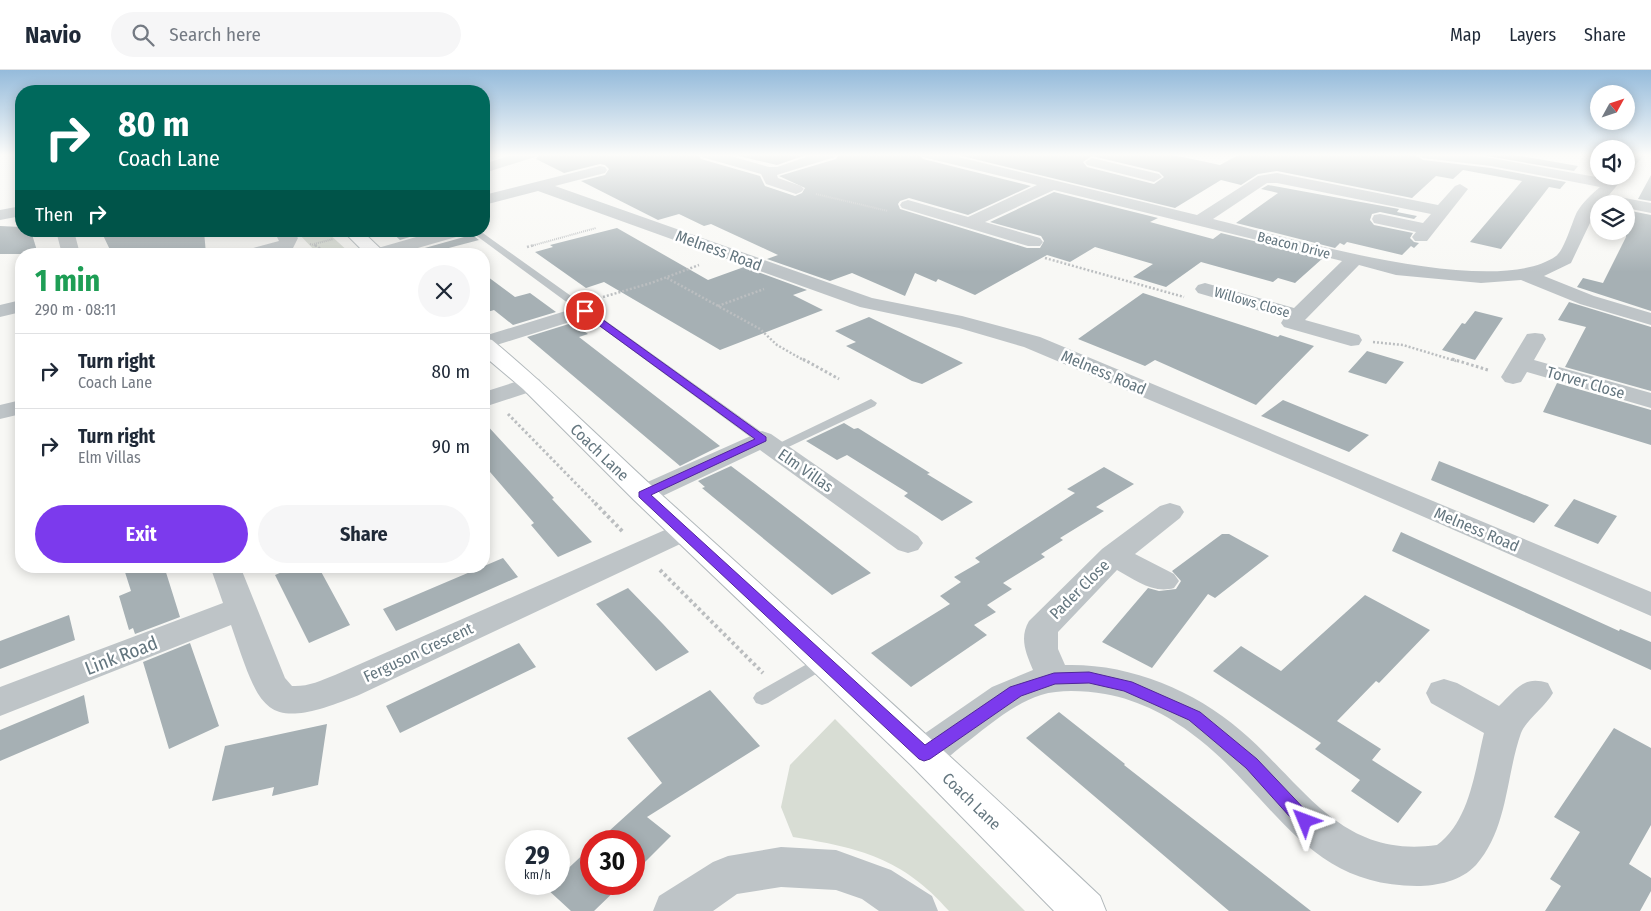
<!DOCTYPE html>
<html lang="en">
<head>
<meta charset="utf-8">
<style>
  :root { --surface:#fff; --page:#f6f6f7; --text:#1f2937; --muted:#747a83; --line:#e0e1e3; --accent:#7c3aed }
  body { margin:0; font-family:"Fira Sans Condensed",sans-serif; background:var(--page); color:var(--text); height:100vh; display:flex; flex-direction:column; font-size:19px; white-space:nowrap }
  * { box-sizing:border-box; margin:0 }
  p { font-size:16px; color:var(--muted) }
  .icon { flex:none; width:28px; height:28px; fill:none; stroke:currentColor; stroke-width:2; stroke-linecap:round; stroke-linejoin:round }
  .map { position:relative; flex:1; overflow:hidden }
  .side { position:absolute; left:15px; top:178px; width:475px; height:325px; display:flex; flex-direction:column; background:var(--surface); border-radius:20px; box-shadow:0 2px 12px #0003 }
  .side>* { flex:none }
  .top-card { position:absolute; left:15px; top:15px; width:475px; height:152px; border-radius:20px; box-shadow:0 2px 12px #0003; background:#00695c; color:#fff; overflow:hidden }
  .needle { width:32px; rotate:50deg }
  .controls { position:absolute; left:1590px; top:15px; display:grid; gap:10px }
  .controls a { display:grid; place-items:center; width:45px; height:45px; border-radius:50%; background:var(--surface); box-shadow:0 2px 12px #0003; font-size:25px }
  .speed { position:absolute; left:505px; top:760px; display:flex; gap:10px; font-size:25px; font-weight:700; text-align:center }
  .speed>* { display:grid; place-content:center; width:65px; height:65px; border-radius:50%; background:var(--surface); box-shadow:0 2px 12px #0003; line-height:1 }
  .speed small { font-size:12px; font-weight:400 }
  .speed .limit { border:8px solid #d22; background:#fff; color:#111 }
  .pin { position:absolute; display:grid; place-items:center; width:42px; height:42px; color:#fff; margin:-21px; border:2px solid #fff; border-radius:50%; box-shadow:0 1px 5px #0007 }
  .me { position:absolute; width:55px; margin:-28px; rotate:314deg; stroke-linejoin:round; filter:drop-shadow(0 0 4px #0008) }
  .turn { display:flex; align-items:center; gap:18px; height:105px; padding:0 20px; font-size:22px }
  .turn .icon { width:65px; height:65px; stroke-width:2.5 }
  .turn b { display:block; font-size:35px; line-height:42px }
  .then { display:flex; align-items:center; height:48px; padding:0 20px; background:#0003; gap:10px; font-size:19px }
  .round { display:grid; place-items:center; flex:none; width:52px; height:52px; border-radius:26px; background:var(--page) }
  .head { display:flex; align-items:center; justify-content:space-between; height:85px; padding:0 20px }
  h1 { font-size:30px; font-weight:700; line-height:38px; color:#1e9e55 }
  .primary-button { display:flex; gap:10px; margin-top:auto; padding:10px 20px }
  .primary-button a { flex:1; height:58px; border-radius:30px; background:var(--accent); color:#fff; font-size:20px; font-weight:700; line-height:58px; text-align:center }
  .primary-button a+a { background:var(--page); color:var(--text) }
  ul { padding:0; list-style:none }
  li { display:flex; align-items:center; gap:15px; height:75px; padding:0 20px; border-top:1px solid var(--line) }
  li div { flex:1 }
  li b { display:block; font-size:19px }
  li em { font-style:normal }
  header { display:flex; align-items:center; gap:30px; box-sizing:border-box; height:70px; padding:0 25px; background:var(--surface); border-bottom:1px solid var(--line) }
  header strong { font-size:24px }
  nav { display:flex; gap:28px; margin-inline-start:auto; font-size:18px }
  .search { width:350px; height:45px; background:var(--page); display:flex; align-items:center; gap:12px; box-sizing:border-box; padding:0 18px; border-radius:28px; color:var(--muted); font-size:19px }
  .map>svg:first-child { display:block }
  .green { fill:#d8ddd4 }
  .building { fill:#a6b0b4; fill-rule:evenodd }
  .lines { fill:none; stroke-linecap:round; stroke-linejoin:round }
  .secondary-casing { stroke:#b1b8bb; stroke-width:2 }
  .path-far3 { stroke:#bbbec0; stroke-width:2; stroke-dasharray:1 1; stroke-linecap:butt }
  .path-far2 { stroke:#bbbec0; stroke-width:2.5; stroke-dasharray:2 2; stroke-linecap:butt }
  .path-far1 { stroke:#bbbec0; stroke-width:3; stroke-dasharray:2.5 2.5; stroke-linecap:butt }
  .path { stroke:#bbbec0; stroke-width:4; stroke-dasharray:3 3; stroke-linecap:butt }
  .lane { fill:#bec4c7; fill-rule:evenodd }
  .street { fill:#bec4c7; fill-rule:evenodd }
  .secondary { fill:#fff; fill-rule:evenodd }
  .route { fill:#7c3aed; stroke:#51269a }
  .labels { text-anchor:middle; stroke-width:5; stroke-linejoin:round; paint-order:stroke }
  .far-street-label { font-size:14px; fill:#64767f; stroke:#fff }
  .street-label { font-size:16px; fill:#64767f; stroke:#fff }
  .near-street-label { font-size:19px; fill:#64767f; stroke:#fff }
</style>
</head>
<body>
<header>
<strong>Navio</strong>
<div class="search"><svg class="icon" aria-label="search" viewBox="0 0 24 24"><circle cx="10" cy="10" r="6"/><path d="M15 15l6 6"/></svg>Search here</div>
<nav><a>Map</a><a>Layers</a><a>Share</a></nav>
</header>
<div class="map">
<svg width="1651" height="841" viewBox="0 0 1651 841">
  <rect width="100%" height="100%" fill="#f8f8f5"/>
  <path class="green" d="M296 161H326L351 184H318Z
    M835 649 1025 841H949C903 788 859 778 793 767L781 737 790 695Z"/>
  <path class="building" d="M539 84H698L701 89 760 106 765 116 795 126 802 123 805 118 779 106 836 89 839 84H919L923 89 1031 116 968 145 909 128 900 131 898 134 900 139 1027 178H1040L1044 171 1041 166 990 152 1054 122 1158 148 1150 152 1213 169 1221 163 1323 188 1295 213 1278 208 1273 212 1201 192 1166 217 1133 207 1153 194 1095 177 1070 192 1047 185 975 225 938 209 936 212 915 203 905 226 852 203 830 211 767 189 778 185 711 154 704 156 679 144 658 150 581 111 605 105 609 99 605 95 600 94 564 103 536 89Z
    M730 84H809L777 95Z
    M954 84H1169L1220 95 1240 84H1414L1423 90 1491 98 1566 112 1560 119 1549 117 1501 179 1470 172 1522 111 1463 100 1453 109 1436 106 1412 128 1277 101 1258 104 1241 115 1221 110 1175 138ZM1092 86 1159 102 1164 107 1154 114 1087 97 1083 92Z
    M1475 84H1510L1578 96 1574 101Z
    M1651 105V131L1638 129Z
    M1268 115 1399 139 1397 142 1417 146 1414 149 1380 142 1372 144 1370 150 1374 155 1413 163 1410 168 1414 172 1419 173 1414 178 1411 176 1402 185 1347 172 1344 175 1340 173 1335 178 1236 153 1278 123 1261 119Z
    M1631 141 1651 145V241L1577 217 1583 208 1603 213 1626 167V149Z
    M0 156 21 157V161H31L38 184H0Z
    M617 158 708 210 744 197 807 220 793 225 823 240 720 280 604 212 586 218 535 182 553 177 550 175Z
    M101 161H204L206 184H112Z
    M390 161H429L400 170Z
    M467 161 479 170 426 184H417L414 181 464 167Z
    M484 204 515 227 530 223 556 242 513 255 494 240 484 243Z
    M1143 223 1278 267 1280 265 1314 276 1256 335 1155 290 1145 296 1078 269Z
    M1569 232 1651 257V321L1565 297 1586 257 1558 250Z
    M1475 241 1503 248 1475 290 1442 280 1462 253 1465 254Z
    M869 247 963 293 922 314 912 311 846 276 856 272 835 261Z
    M572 253 588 264 579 267 720 376 680 396 527 267Z
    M1367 281 1404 292 1386 314 1348 302Z
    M1557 313 1651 340V375L1543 342Z
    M1283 330 1344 355 1369 365 1349 382 1261 346Z
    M484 352 554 428 552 429 592 472 558 487 531 455 534 453 484 395Z
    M844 353 854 359 858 358 930 403 927 404 973 432 942 451 904 426 908 423 847 385 837 390 806 371Z
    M1439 391 1512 420 1549 435 1534 453 1431 410Z
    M731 396 755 414 871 503 832 525 702 418 705 417 698 411Z
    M1104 397 1134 414 1096 437 1104 441 1060 468 1063 470 1041 484 1045 487 1003 513 1012 519 987 535 996 542 974 555 987 565 911 617 871 583 950 534 940 526 961 512 954 507 980 492 975 488 1075 423 1067 419Z
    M1574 429 1617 446 1598 474 1554 456Z
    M1401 462 1619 561 1620 559 1651 572V600L1392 481Z
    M1222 464H1229L1269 486 1215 528 1208 524 1152 598 1102 572 1148 518 1159 521 1176 519 1181 511 1172 501Z
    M503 488 518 507 396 561 383 539Z
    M123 496H164L180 547 135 564 133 558 129 560 119 526 131 521Z
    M296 496H318L350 555 309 573 275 505Z
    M628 518 663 554 689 582 656 601 596 534Z
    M1365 525 1430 560 1379 613 1376 611 1337 651 1381 679 1372 690 1422 722 1398 753 1351 721 1360 710 1315 679 1321 673 1213 601 1241 576 1281 601Z
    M69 545 75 570 0 599V571Z
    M190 573 219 656 169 679 143 592Z
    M519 573 536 597 400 663 386 636Z
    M710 620 760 676 647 747 671 766 634 803V771H598L662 713 627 668Z
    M84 625 89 653 0 691V660Z
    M1059 642 1125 694 1124 695 1311 841H1229L1026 668Z
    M327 654 318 715 272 726 274 717 212 731 225 676Z
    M1614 658 1651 678V755L1629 794 1651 808V821L1640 841H1545L1561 816 1550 809 1580 762 1554 747Z
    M591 777V814H622L594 841H571L546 818 551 814H559V807Z"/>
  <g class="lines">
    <defs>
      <path id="secondary" d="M343 161H362L386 184H366Z
        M484 268 492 270C556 323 614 382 675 437 818 566 960 694 1100 826L1106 841H1054L911 695 634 430 523 319 484 286Z"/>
    </defs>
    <use href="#secondary" class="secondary-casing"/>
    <path class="path-far3" d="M816 124 888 141
      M310 174 317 176
      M314 174 333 169
      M531 176 596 158"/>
    <path class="path-far2" d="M315 175 328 184
      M527 177 535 175
      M1045 188 1184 227
      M667 208 760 259 777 275 805 291
      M603 227 651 213 699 195
      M718 236 764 219
      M1373 272 1403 275 1456 291"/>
    <path class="path-far1" d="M803 289 839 309
      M1452 289 1488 300
      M508 344 596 434"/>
    <path class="path" d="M595 433 624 463
      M660 500 763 603"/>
    <path class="lane" d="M470 161H480L767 366 768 369 767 372H757Z
      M871 329 877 333 875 336 780 381H770L769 378Z
      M823 585 829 586 832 591 829 596 768 633 762 635 756 633 753 628 756 623Z"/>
    <path class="street" d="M515 84H537L535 87 484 103V94Z
      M700 84H723L769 97H777L815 84H837L835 87 777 105 778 108 801 116 804 119 801 122 796 124 766 114 761 104 702 87Z
      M921 84H946L1197 145 1258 106 1277 103 1438 135 1455 116 1460 114 1468 119 1427 171H1415L1412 167 1416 162 1374 153 1372 149 1374 145 1380 144 1423 153 1431 144 1277 113H1267L1213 149C1285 167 1495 230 1556 186 1564 181 1572 152 1577 142 1582 133 1592 124 1600 117L1491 96 1423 88 1416 84H1460L1491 88 1607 109 1609 106H1625L1609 125 1651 133V143L1626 138V134H1599L1571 193 1544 206 1594 226 1651 243V255L1580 234 1521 210 1481 213 1396 205 1359 195 1305 250 1359 265 1362 270 1359 275 1351 276 1284 257 1281 253 1284 248 1198 223 1195 219 1198 215 1205 213 1294 238 1342 191 1054 120 985 152 1040 168 1043 172 1040 176H1028L902 138 900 135 902 132 908 130 968 147 1037 115 923 87Z
      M1630 84H1645L1631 100 1626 101V88Z
      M1092 88 1159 104 1162 107 1154 112 1087 95 1085 92Z
      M600 96 605 97 607 100 605 103 555 116 872 228 962 246 1040 267 1651 522V546L1337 409 1024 277 959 258 860 237 538 121 484 135V125Z
      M21 136V146L0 150V140Z
      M56 161H74L80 184H62Z
      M274 161H292L298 168 293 178 273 184H243L246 180 279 171Z
      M437 161H465L463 165 397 184H368L371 180Z
      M21 230V242L0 247V235Z
      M585 235 592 237 595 241 592 245 484 279V266Z
      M1535 263 1543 264 1546 269 1534 290 1651 323V338L1527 302 1521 312 1513 314 1505 312 1501 307 1524 269 1527 264Z
      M531 307 539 309 543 314 539 319 484 337V322Z
      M21 330V344L0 349V335Z
      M762 361 771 364 918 466 923 473 918 480 908 483 898 480 760 380 654 430 644 432 634 430 630 424 634 418Z
      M1170 433 1180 436 1184 442 1180 448 1135 484 1174 504 1179 511 1174 518C1153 524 1135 510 1117 500L1058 562V579L1065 595C1127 593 1193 619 1240 660 1304 714 1340 789 1437 775 1470 751 1475 700 1484 663L1431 633 1426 623 1431 613 1444 609 1457 613 1499 636C1516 620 1523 605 1548 613L1553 623C1545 637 1526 650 1521 663 1506 705 1508 759 1476 795 1461 811 1437 816 1417 816 1307 816 1274 729 1200 670 1173 648 1140 630 1105 624 1085 621 1061 619 1041 625 1012 634 986 658 962 676 951 684 941 696 927 699 921 700 916 697 911 695L905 684 911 673 992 617 1033 600C1026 583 1019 568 1029 551L1102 479 1160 436Z
      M683 452 693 454 698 461 693 468 359 625C263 664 261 642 231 555L0 646V617L223 533 210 496H240L285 608 292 616C307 617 320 611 335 605Z
      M781 777 836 780 891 800 932 826 938 841H879L862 829 836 820 781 817 737 824 713 841H653L659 826 713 792 728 786Z"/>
    <use href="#secondary" class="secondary"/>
  </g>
  <linearGradient id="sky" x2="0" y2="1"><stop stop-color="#95bbdb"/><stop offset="0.42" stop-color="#fcfcfa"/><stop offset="1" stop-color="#fcfcfa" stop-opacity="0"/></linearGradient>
  <rect width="1651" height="202" fill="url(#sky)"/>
  <path class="route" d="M582 239H588L766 367V371L651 425 925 675 1010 617 1054 603 1089 602 1132 612 1200 642 1257 689 1311 746 1313 751 1311 757 1305 759 1299 757 1246 698 1189 650 1124 621 1089 613 1055 614 1021 626 930 689 924 691 919 689 639 427V422L755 369 582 243Z"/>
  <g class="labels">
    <g class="far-street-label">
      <text transform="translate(1294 175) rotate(14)" y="5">Beacon Drive</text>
      <text transform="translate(1252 232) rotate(16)" y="5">Willows Close</text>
    </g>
    <g class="street-label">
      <text transform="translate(719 180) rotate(20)" y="6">Melness Road</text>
      <text transform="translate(1104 302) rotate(23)" y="6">Melness Road</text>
      <text transform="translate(1586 312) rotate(16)" y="6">Torver Close</text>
      <text transform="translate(600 382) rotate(44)" y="6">Coach Lane</text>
      <text transform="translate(806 400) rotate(35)" y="6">Elm Villas</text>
      <text transform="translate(1477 459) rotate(23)" y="6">Melness Road</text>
      <text transform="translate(1079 519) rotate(-45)" y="6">Pader Close</text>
      <text transform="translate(418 582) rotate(-25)" y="6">Ferguson Crescent</text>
      <text transform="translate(972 731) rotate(44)" y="6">Coach Lane</text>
    </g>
    <g class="near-street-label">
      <text transform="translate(121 585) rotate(-21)" y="7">Link Road</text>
    </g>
  </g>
</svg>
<div class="controls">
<a><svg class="needle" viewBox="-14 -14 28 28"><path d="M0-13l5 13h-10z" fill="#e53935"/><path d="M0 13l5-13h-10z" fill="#747a83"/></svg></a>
<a><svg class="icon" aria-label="sound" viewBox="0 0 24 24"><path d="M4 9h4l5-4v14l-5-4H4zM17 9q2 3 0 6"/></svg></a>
<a><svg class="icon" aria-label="layers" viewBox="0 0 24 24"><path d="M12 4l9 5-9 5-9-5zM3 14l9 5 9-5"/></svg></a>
</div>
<div class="speed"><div>29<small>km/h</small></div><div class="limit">30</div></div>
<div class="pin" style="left:585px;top:241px;background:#d93025"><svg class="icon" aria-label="arrive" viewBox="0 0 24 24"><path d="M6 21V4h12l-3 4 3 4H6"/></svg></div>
<svg class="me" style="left:1305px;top:751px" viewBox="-20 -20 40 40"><path d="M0-17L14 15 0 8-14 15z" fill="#7c3aed" stroke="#fff" stroke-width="4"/></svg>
<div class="top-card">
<div class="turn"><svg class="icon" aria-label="right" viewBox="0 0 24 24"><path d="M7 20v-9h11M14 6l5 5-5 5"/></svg><div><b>80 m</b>Coach Lane</div></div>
<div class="then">Then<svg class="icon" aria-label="right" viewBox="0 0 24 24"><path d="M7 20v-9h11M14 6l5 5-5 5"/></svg></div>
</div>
<section class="side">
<div class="head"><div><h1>1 min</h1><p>290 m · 08:11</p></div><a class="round"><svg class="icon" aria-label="close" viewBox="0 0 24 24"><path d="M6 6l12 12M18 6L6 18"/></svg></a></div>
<ul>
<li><svg class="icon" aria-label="right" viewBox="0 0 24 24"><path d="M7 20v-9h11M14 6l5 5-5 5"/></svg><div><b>Turn right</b><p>Coach Lane</p></div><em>80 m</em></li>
<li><svg class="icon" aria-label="right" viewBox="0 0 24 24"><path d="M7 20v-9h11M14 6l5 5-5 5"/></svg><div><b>Turn right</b><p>Elm Villas</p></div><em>90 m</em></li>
</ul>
<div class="primary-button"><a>Exit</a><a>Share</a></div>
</section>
</div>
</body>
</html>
